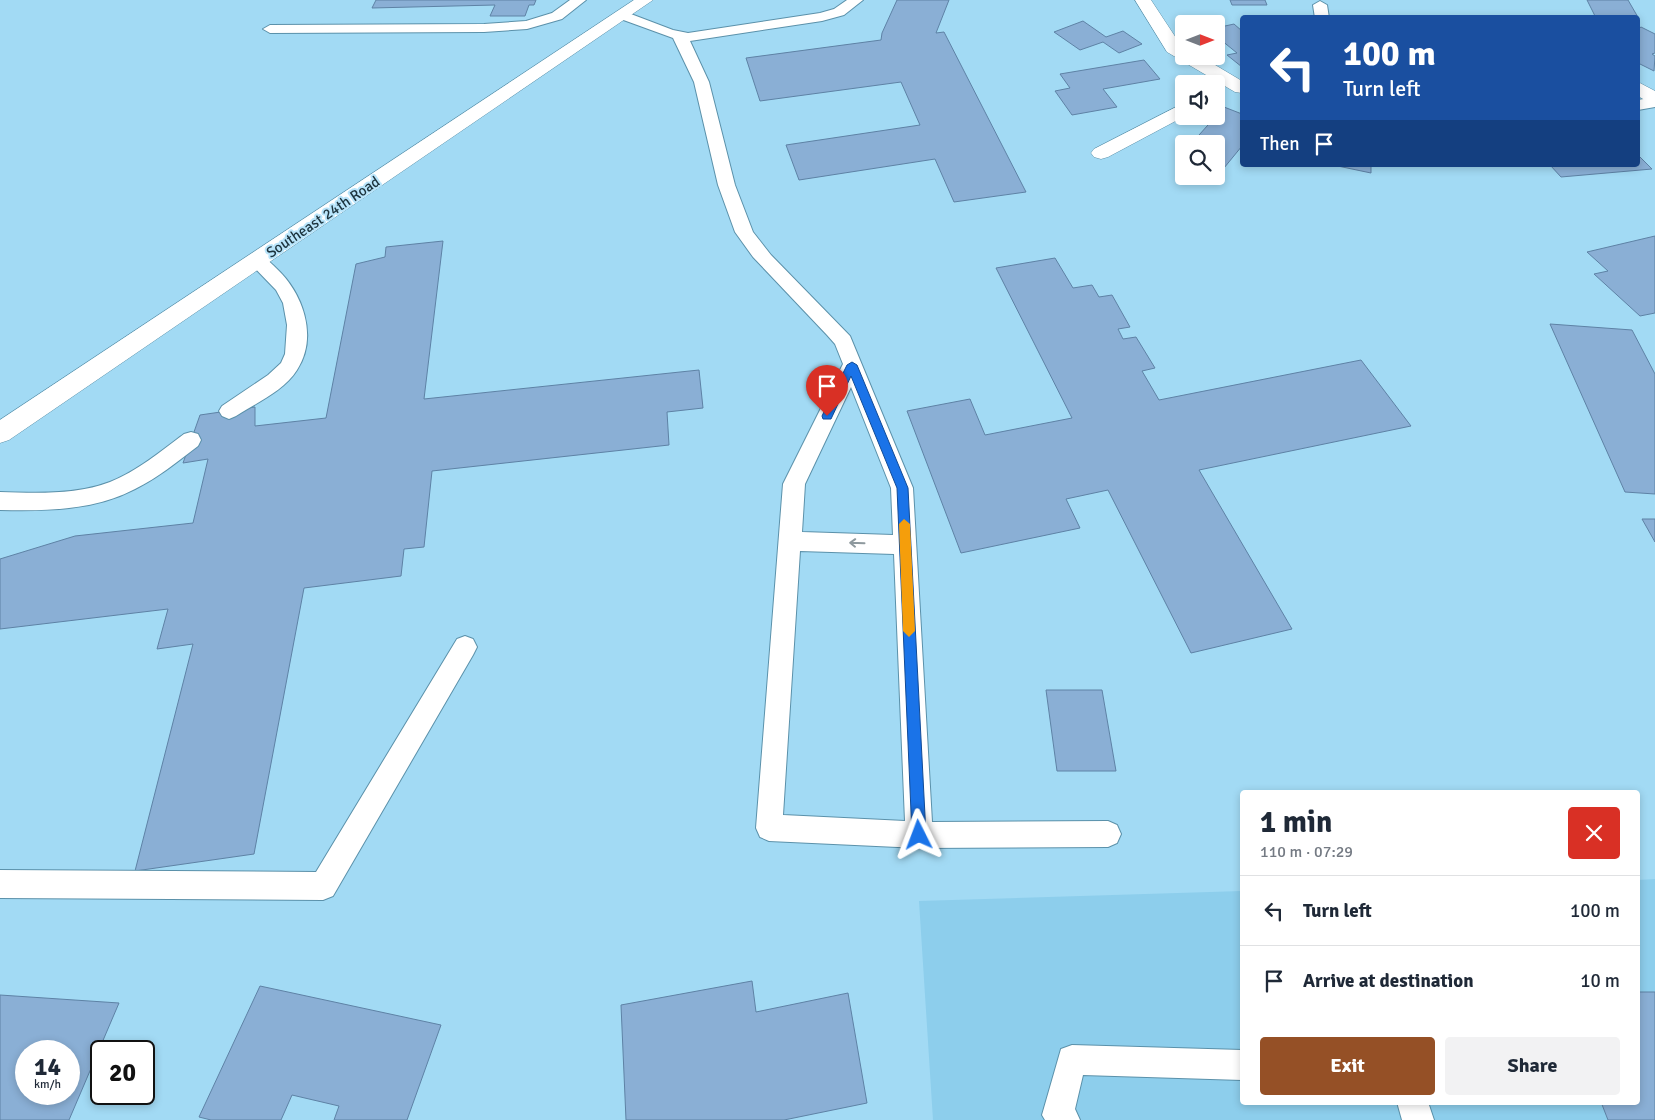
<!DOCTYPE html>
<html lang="en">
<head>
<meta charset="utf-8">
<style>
  :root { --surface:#fff; --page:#f2f2f3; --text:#1f2937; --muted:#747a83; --line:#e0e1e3; --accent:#955026 }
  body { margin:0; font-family:Signika,sans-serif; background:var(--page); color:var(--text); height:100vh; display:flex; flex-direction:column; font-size:19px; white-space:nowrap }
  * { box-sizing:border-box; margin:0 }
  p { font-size:16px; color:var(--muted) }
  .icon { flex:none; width:28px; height:28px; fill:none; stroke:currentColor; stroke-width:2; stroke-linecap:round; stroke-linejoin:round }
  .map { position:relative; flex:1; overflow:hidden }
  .details { position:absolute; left:1240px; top:790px; width:400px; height:315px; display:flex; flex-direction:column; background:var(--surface); border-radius:5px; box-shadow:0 2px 8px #0003 }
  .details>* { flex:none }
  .banner { position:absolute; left:1240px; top:15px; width:400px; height:152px; border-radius:5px; box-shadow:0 2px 8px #0003; background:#1a4fa0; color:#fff; overflow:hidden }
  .needle { width:32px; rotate:90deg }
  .tools { position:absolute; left:1175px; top:15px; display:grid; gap:10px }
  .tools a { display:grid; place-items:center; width:50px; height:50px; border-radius:5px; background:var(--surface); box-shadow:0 2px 8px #0003; font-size:25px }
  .speed { position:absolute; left:15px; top:1040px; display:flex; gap:10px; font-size:25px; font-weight:700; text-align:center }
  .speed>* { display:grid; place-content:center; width:65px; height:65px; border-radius:50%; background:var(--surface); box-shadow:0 2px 8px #0003; line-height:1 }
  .speed small { font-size:12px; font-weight:400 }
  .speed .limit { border:2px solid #111; border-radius:8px; background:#fff; color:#111 }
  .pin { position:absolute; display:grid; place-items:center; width:42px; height:42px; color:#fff; margin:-51px -21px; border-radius:50% 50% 50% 0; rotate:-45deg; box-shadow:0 0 5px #0007 }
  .pin .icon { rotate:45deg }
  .me { position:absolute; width:55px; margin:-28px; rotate:357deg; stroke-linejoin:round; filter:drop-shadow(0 0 4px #0008) }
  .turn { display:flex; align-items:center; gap:18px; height:105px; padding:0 20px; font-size:22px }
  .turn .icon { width:65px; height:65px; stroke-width:2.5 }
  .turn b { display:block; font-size:35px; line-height:42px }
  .then { display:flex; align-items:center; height:48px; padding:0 20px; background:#0003; gap:10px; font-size:19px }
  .round { display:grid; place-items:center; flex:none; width:52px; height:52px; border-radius:5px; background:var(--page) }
  .headline { display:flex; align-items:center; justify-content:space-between; height:85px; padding:0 20px }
  h1 { font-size:30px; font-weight:700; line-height:38px }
  .primary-button { display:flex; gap:10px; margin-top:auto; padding:10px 20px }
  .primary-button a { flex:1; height:58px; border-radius:5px; background:var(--accent); color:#fff; font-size:20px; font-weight:700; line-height:58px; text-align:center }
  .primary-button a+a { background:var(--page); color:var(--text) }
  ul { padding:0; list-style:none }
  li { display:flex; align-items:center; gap:15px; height:70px; padding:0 20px; border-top:1px solid var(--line) }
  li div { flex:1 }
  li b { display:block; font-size:19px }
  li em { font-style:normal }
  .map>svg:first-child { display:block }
  .built { fill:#8dceec }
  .building { fill:#8aafd5; stroke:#5e82a5; fill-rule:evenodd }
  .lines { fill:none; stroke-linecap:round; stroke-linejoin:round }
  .service-casing { stroke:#5b91aa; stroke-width:2 }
  .minor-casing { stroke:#5b91aa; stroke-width:1 }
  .tertiary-casing { stroke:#5b91aa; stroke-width:1 }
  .service { fill:#fff; fill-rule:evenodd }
  .minor { fill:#fff; fill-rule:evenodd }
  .tertiary { fill:#fff; fill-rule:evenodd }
  .oneway { stroke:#8e999e }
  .route { fill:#1a73e8; stroke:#114b97 }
  .slow { fill:#f59e0b }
  .labels { text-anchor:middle; stroke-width:4; stroke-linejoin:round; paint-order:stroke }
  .far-street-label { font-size:15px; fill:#1c333d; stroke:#b9e5fb }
</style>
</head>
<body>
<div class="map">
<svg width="1655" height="1120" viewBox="0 0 1655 1120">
  <rect width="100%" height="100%" fill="#a2daf4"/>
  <path class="built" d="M1655 879V1120H933L919 901 1242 891V1102H1638V880Z"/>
  <path class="building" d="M376 0H536L534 5H529L525 16H490L495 5 372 8Z
    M897 0H949L936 33 944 32 1026 192 954 202 935 159 799 180 786 145 920 125 901 82 760 101 746 58 881 40 882 33Z
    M1230 0H1265L1267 5H1232Z
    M1587 0H1628L1639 19 1638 18 1595 16Z
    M1204 17 1212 24H1184V28L1179 24Z
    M1083 21 1106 37 1123 31 1142 44 1119 53 1103 42 1080 50 1054 32Z
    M1234 24 1242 31V67L1227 55 1237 53 1216 36V28Z
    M1641 27 1655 34V53L1652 54 1655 56 1654 71 1638 63V29Z
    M1144 60 1160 79 1103 89 1117 107 1072 115 1055 91 1070 88 1060 74Z
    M1224 107 1242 114V146L1224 168 1216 165V144H1191Z
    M1638 155 1652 169 1561 177 1550 165H1638Z
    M1333 165H1371V173Z
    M1655 236V313L1640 316 1594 274 1608 271 1587 252Z
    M443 241 424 399 699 370 703 408 667 412 669 445 432 471 424 547 404 549 401 576 304 588 254 854 135 871 193 644 157 649 168 609 0 629V559L75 536 193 523 208 459 183 463 200 415 255 407V426L326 418 356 264 385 257 386 247Z
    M1055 258 1073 288 1092 285 1099 297 1112 295 1130 327 1118 329 1123 339 1136 337 1155 368 1142 371 1159 400 1361 360 1411 426 1199 470 1292 629 1191 653 1108 490 1066 499 1080 528 961 553 907 411 970 399 985 435 1072 418 996 268Z
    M1550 324 1632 330 1655 374V494L1625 492Z
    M1642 519H1655V542Z
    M1046 690H1102L1116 771H1057Z
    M752 981 756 1012 848 993 867 1103 784 1120H626L621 1005Z
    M260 986 441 1025 407 1120H334L339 1106 292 1095 281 1120H211L199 1117Z
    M1638 992H1655V1120H1608L1601 1102H1638Z
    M0 995 119 1003 69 1120H0ZM26 1051H69V1094H26Z"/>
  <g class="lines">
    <defs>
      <path id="service" d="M570 0H586L562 19 527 29 484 32 270 33 263 29 270 25 484 24 526 21 552 13Z
        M847 0H863L844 15 822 21 690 41 709 82 735 185 753 232 771 255 850 336 913 488 932 822 1108 821 1117 825 1121 834 1117 843 1108 847 919 848 769 841 760 837 756 828 783 484 843 364 835 344 827 335 753 257 735 232 718 185 694 82 673 38 618 18 616 15 623 11 673 30 688 33 820 13 834 9ZM851 387 891 488 893 535 802 532 805 484ZM800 551 894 554 905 821 783 815Z
        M1320 1 1327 5 1329 18H1315L1313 5Z
        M1655 97V107L1638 110V100Z
        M257 255C265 257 270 262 276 268 302 292 319 336 297 370 284 391 256 403 236 416L229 419 222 416 219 411 222 406 268 375 281 363 285 354 287 325 283 303 276 290 248 261 251 257Z
        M191 432 198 434 201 440 198 446C178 461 158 478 135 489 93 511 46 511 0 510V492C36 493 76 495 110 482 137 471 160 452 184 434Z
        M465 636 473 639 477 647 473 655 333 896 323 900 0 898V870L316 872 457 639Z
        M1072 1045 1242 1050V1080L1083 1075 1075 1109 1080 1120H1045L1042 1115 1061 1049Z
        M1397 1102H1428L1434 1120H1402Z"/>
      <path id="minor" d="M1135 0H1151L1180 44 1184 47V56H1200L1242 81V93L1235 92 1167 52Z
        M1638 82 1655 91V106L1638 96Z
        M1184 103 1185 116 1108 157 1101 159 1094 157 1091 153 1094 149Z"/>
      <path id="tertiary" d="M634 0H653L9 440 0 443V420Z"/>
    </defs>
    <use href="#service" class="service-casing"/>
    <use href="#minor" class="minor-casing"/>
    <use href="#tertiary" class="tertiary-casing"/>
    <use href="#service" class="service"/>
    <use href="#minor" class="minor"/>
    <use href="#tertiary" class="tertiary"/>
  </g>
  <defs><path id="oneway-shaft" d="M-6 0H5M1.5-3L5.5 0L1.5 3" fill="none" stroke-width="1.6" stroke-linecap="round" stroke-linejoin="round" transform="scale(1.25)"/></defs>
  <use class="oneway" href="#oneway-shaft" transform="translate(857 543) rotate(-178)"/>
  <path class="route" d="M852 362 857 365 908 488 926 835 924 840 919 842 914 840 912 835 897 488 851 376 831 419H823L822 416 847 365Z"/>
  <path class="slow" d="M904 519 910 524 915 631 909 637 903 631 899 524Z"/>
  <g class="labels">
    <g class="far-street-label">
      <text transform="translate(323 217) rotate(-34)" y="5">Southeast 24th Road</text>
    </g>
  </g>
</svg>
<div class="tools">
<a><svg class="needle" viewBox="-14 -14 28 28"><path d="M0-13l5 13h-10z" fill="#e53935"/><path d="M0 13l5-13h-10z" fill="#747a83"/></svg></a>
<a><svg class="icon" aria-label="sound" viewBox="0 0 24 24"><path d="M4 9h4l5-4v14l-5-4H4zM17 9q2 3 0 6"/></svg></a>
<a><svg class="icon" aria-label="search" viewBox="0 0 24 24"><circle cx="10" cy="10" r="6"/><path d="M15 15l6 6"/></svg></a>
</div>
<div class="speed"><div>14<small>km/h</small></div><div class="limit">20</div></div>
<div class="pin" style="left:827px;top:416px;background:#d93025"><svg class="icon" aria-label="arrive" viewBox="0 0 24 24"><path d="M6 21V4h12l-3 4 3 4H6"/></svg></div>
<svg class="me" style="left:919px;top:835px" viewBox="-20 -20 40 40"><path d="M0-17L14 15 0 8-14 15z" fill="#1a73e8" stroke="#fff" stroke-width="4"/></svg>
<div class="banner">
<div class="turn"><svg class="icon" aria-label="left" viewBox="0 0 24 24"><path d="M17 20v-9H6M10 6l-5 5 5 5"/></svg><div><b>100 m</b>Turn left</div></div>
<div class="then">Then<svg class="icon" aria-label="arrive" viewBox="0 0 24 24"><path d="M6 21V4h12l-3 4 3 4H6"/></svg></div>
</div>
<section class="details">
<div class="headline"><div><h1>1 min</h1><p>110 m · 07:29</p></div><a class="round" style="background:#d93025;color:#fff"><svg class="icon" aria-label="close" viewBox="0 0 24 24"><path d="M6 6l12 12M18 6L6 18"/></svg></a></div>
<ul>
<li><svg class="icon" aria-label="left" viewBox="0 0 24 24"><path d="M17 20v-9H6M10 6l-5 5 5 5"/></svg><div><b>Turn left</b></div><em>100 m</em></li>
<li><svg class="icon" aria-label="arrive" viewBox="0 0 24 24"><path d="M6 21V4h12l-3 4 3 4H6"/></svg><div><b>Arrive at destination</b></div><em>10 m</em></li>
</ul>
<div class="primary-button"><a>Exit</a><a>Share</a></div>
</section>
</div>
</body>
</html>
